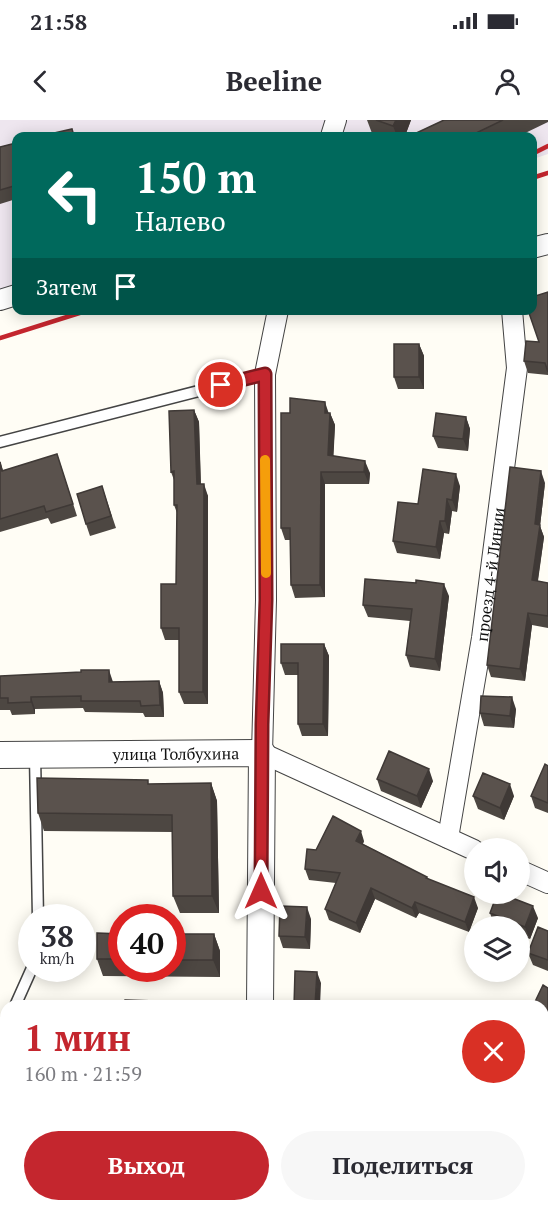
<!DOCTYPE html>
<html lang="ru">
<head>
<meta charset="utf-8">
<style>
  :root { --surface:#fff; --page:#f7f7f7; --text:#2b2b33; --muted:#7c7c81; --accent:#c4262e }
  body { margin:0; font-family:"PT Serif",serif; background:var(--page); color:var(--text); height:100vh; display:flex; flex-direction:column; font-size:22px; white-space:nowrap }
  * { box-sizing:border-box; margin:0 }
  p { font-size:20px; color:var(--muted) }
  .icon { flex:none; width:33px; height:33px; fill:none; stroke:currentColor; stroke-width:2; stroke-linecap:round; stroke-linejoin:round }
  .map { position:relative; flex:1; overflow:hidden }
  .sheet { position:absolute; left:0px; top:880px; width:549px; height:212px; display:flex; flex-direction:column; background:var(--surface); border-radius:18px 18px 0 0; box-shadow:0 3px 15px #0003 }
  .sheet>* { flex:none }
  .guide { position:absolute; left:12px; top:12px; width:525px; height:183px; border-radius:12px; box-shadow:0 3px 15px #0003; background:#00695c; color:#fff; overflow:hidden }
  .fabs { position:absolute; left:464px; top:718px; display:grid; gap:12px }
  .fabs a { display:grid; place-items:center; width:66px; height:66px; border-radius:50%; background:var(--surface); box-shadow:0 3px 15px #0003; font-size:30px }
  .speed { position:absolute; left:18px; top:784px; display:flex; gap:12px; font-size:30px; font-weight:700; text-align:center }
  .speed>* { display:grid; place-content:center; width:78px; height:78px; border-radius:50%; background:var(--surface); box-shadow:0 3px 15px #0003; line-height:1 }
  .speed small { font-size:15px; font-weight:400 }
  .speed .limit { border:9px solid #d22; background:#fff; color:#111 }
  .pin { position:absolute; display:grid; place-items:center; width:51px; height:51px; color:#fff; margin:-26px; border:3px solid #fff; border-radius:50%; box-shadow:0 2px 6px #0007 }
  .me { position:absolute; width:66px; margin:-33px; rotate:0deg; stroke-linejoin:round; filter:drop-shadow(0 0 4px #0008) }
  .turn { display:flex; align-items:center; gap:21px; height:126px; padding:0 24px; font-size:27px }
  .turn .icon { width:78px; height:78px; stroke-width:2.5 }
  .turn b { display:block; font-size:42px; line-height:51px }
  .then { display:flex; align-items:center; height:57px; padding:0 24px; background:#0003; gap:12px; font-size:22px }
  .round { display:grid; place-items:center; flex:none; width:63px; height:63px; border-radius:32px; background:var(--page) }
  .headline { display:flex; align-items:center; justify-content:space-between; height:102px; padding:0 24px }
  h1 { font-size:36px; font-weight:600; line-height:45px; color:var(--accent) }
  .primary-button { display:flex; gap:12px; margin-top:auto; padding:12px 24px }
  .primary-button a { flex:1; height:69px; border-radius:36px; background:var(--accent); color:#fff; font-size:24px; font-weight:600; line-height:69px; text-align:center }
  .primary-button a+a { background:var(--page); color:var(--text) }
  .status { display:flex; justify-content:space-between; align-items:center; height:42px; padding:0 30px; background:var(--surface); direction:ltr }
  .status svg { height:16px; fill:currentColor }
  header { display:flex; justify-content:space-between; align-items:center; height:78px; padding:0 24px; background:var(--surface); font-size:27px; font-weight:600 }
  .map>svg:first-child { display:block }
  .industrial { fill:#eee6ef }
  .lines { fill:none; stroke-linecap:round; stroke-linejoin:round }
  .service-casing { stroke:#444; stroke-width:13 }
  .minor-casing { stroke:#444; stroke-width:22 }
  .tertiary-casing { stroke:#444; stroke-width:28 }
  .service { stroke:#fff; stroke-width:10 }
  .minor { stroke:#fff; stroke-width:20 }
  .tertiary { stroke:#fff; stroke-width:26 }
  .rail { stroke:#c4262e; stroke-width:4.5 }
  .wall { fill:#4d4742 }
  .shaded-wall { fill:#3f3936 }
  .building { fill:#5a524d; stroke:#3f3936; stroke-width:1.5 }
  .route-casing { stroke:#7f191e; stroke-width:15 }
  .route { stroke:#c4262e; stroke-width:10 }
  .slow { stroke:#f59e0b; stroke-width:10 }
  .labels { text-anchor:middle; stroke-width:6; stroke-linejoin:round; paint-order:stroke }
  .street-label { font-size:16px; fill:#111; stroke:#fff }
</style>
</head>
<body>
<div class="status"><b>21:58</b><svg viewBox="0 0 49 12"><path d="M0 12V9h3v3zM5 12V6h3v6zM10 12V3h3v9zM15 12V0h3v12zM26 1h20v11H26zM47 4h2v5h-2z"/></svg></div>
<header><svg class="icon" aria-label="back" viewBox="0 0 24 24"><path d="M15 5l-7 7 7 7"/></svg>Beeline<svg class="icon" aria-label="person" viewBox="0 0 24 24"><circle cx="12" cy="8" r="4"/><path d="M4 21q1-7 8-7t8 7"/></svg></header>
<div class="map">
<svg width="548" height="1091" viewBox="0 0 548 1091">
  <rect width="100%" height="100%" fill="#fffdf5"/>
  <path class="industrial" d="M0 0H548V34L533 39 532 16H16V186L0 191Z"/>
  <g class="lines">
    <defs>
      <path id="service" d="M0 322 265 254
        M35 635 38 798
        M15 886 32 848
        M6 909 3 917 6 931
        M32 1086V1091"/>
      <g id="minor">
        <path d="M331 16 336 0"/>
        <path d="M532 128 548 124"/>
        <path d="M0 180 16 175"/>
        <path d="M278 190 265 254 266 480 262 633 474 730"/>
        <path id="s1" d="M448 718 482 518 517 248 512 190"/>
        <path d="M519 750 548 763"/>
      </g>
      <g id="tertiary">
        <path id="s2" d="M0 635 262 633 260 886"/>
        <path d="M259 1091V1086"/>
      </g>
    </defs>
    <use href="#service" class="service-casing"/>
    <use href="#minor" class="minor-casing"/>
    <use href="#tertiary" class="tertiary-casing"/>
    <use href="#service" class="service"/>
    <use href="#minor" class="minor"/>
    <use href="#tertiary" class="tertiary"/>
    <path class="rail" d="M532 34 548 26
      M532 58 548 53
      M0 218 89 190"/>
  </g>
  <path class="wall" d="M367 0H411L405 16H373Z
    M444 0H548V2L519 16H410Z
    M16 23V79L0 84V27Z
    M548 172V255L528 253 524 241 539 222Z
    M419 224 424 236V269H398L394 257Z
    M194 290 199 302 201 364 208 376V584H184L179 572V520H165L161 508 176 464 177 393 174 385V360L171 352Z
    M329 293H330L335 305 333 336 370 353 369 364H325V477L295 478 291 465 290 420H285L281 408Z
    M466 297 470 309 468 331 438 328 433 316Z
    M0 341 3 350 61 346 77 396 51 404 48 398 0 412Z
    M545 363 540 406 544 417 538 461 548 463V508L532 505 525 561 491 557 487 545Z
    M102 366 116 408 90 416 86 404Z
    M460 366 457 392 452 391 449 414 444 413 440 439 397 433 393 421 418 384Z
    M449 476 440 551 410 547 406 535 410 501 368 497 363 485Z
    M324 524 329 536 328 616H302L298 604V555H285L281 543Z
    M0 556 113 562 159 561 163 573 164 597H145L143 593 85 592 83 588 35 589V594L12 595 10 590H0Z
    M516 589 514 608 484 606 480 593Z
    M548 646V693L535 688 531 676Z
    M377 659 433 661 421 688 381 671Z
    M211 663 217 681 219 793H180L173 776V712L44 711 38 693 149 664Z
    M473 676H514L504 700 478 689Z
    M364 721 363 724 427 757 428 759 478 788 469 812 419 793 416 798 375 779 360 813 329 800 325 789 336 763 309 760 305 749 316 730Z
    M490 793 538 798 530 819 519 815V807H499L494 805Z
    M311 799 310 829 283 828 279 816Z
    M548 811V851L533 845 528 833Z
    M122 814V849H172V814H214L220 831V857L103 856 97 839Z
    M548 868V928L543 926V886Z
    M543 989H548V1026L543 1025Z
    M379 1086H427V1089L379 1087Z"/>
  <path class="shaded-wall" d="M396 0H411L405 16H397L393 6Z
    M419 224 424 236V269L419 257Z
    M325 282 329 294 325 293Z
    M194 290 199 302 201 376 197 364Z
    M330 293 335 305 333 347 328 335Z
    M466 297 470 309 468 331 463 319Z
    M365 341 370 353 369 364 364 352Z
    M541 351 545 363 540 406 544 417 536 472 532 460 535 404Z
    M321 352 325 364V477L320 465Z
    M456 354 460 366 457 392 452 380Z
    M204 364 208 376V584L203 572Z
    M447 379 452 391 449 414 445 401Z
    M440 401 444 413 440 439 436 427Z
    M444 464 449 476 440 551 435 539Z
    M528 493 532 505 525 561 520 549Z
    M324 524 329 536 328 616 323 604Z
    M109 550 113 562H109Z
    M159 561 163 573 164 597 160 585Z
    M31 577 35 589V594L31 582Z
    M512 577 516 589 514 608 510 596Z
    M429 649 433 661 421 688 417 676Z
    M211 663 217 681 219 793 212 776Z
    M510 664 514 676 504 700 500 688Z
    M361 711 364 721 359 731 356 721Z
    M371 768 375 779 360 813 356 803Z
    M474 777 478 788 469 812 465 802Z
    M415 782 419 793 416 798 412 788Z
    M533 786 538 798 530 819 525 807Z
    M307 787 311 799 310 829 305 817Z
    M214 814 220 831V857L213 840Z
    M317 852 321 863 320 886H315Z
    M0 1027 3 1047 0 1040Z
    M199 1086H205V1091H199Z
    M322 1086H326V1091H321Z"/>
  <path class="building" d="M376 0H396L393 6Z
    M444 0H503L470 16H410Z
    M72 9 74 16H41Z
    M16 23V74L14 66 0 70V27Z
    M548 172V252L545 243 524 241 526 221 539 222 528 190H532V177Z
    M394 224H419V257H394Z
    M290 278 325 282V293H330L328 335 365 341 364 352H321L320 465H291L290 408H281V293H290Z
    M194 290 197 364H204L203 572H179V508H161V464H176L177 385H174V351L171 352 169 291Z
    M436 293 466 297 463 319 433 316Z
    M57 334 73 384 46 392 44 386 0 399V342L2 351Z
    M510 347 541 351 535 404 540 405 532 460 548 463V496L528 493 520 549 487 545Z
    M423 349 456 354 452 380 447 379 445 401H440L436 427 393 421 398 382 418 384Z
    M102 366 111 396 86 404 77 374Z
    M365 459 416 463V460L444 464 435 539 406 535 412 489 363 485Z
    M281 524H324L323 604H298V543H281Z
    M81 550H109V562L159 561 160 585 141 586 140 581H81V576L31 577V582L8 583V578H0V556L81 552Z
    M481 576 512 577 510 596 480 593Z
    M389 631 429 649 417 676 377 659Z
    M545 644 548 646V683L531 676Z
    M483 653 510 664 500 688 473 676Z
    M37 658 148 660V664L211 663 212 776H173L172 695 38 693Z
    M333 696 361 711 356 721 427 757 426 758 474 777 465 802 415 782 412 788 371 768 356 803 325 789 340 753 305 749 307 729 316 730Z
    M497 774H502L533 786 525 807 490 793Z
    M280 786 307 787 305 817 279 816Z
    M538 807 548 811V840L528 833Z
    M97 813 122 814V839H97Z
    M172 814H214L213 840H172Z
    M295 851 317 852 315 886H294Z
    M543 865 548 868V918L543 916V886H533Z
    M125 880 189 882V886H124Z
    M543 989H548V1014H543Z
    M548 1037V1091H521L522 1086H543V1074H544Z
    M96 1086H199V1091H96Z
    M284 1086H322L321 1091H283Z"/>
  <g class="lines">
    <defs>
      <path id="route" d="M221 265 265 254 266 480 262 604 261 771"/>
    </defs>
    <use href="#route" class="route-casing"/>
    <use href="#route" class="route"/>
    <path class="slow" d="M265 340 266 453"/>
  </g>
  <g class="labels">
    <g class="street-label">
      <text dy="6" stroke="none"><textPath href="#s1" startOffset="267">проезд 4-й Линии</textPath></text>
      <text dy="6" stroke="none"><textPath href="#s2" startOffset="176">улица Толбухина</textPath></text>
    </g>
  </g>
</svg>
<div class="fabs">
<a><svg class="icon" aria-label="sound" viewBox="0 0 24 24"><path d="M4 9h4l5-4v14l-5-4H4zM17 9q2 3 0 6"/></svg></a>
<a><svg class="icon" aria-label="layers" viewBox="0 0 24 24"><path d="M12 4l9 5-9 5-9-5zM3 14l9 5 9-5"/></svg></a>
</div>
<div class="speed"><div>38<small>km/h</small></div><div class="limit">40</div></div>
<div class="pin" style="left:221px;top:265px;background:#d93025"><svg class="icon" aria-label="arrive" viewBox="0 0 24 24"><path d="M6 21V4h12l-3 4 3 4H6"/></svg></div>
<svg class="me" style="left:261px;top:771px" viewBox="-20 -20 40 40"><path d="M0-17L14 15 0 8-14 15z" fill="#c4262e" stroke="#fff" stroke-width="4"/></svg>
<div class="guide">
<div class="turn"><svg class="icon" aria-label="left" viewBox="0 0 24 24"><path d="M17 20v-9H6M10 6l-5 5 5 5"/></svg><div><b>150 m</b>Налево</div></div>
<div class="then">Затем<svg class="icon" aria-label="arrive" viewBox="0 0 24 24"><path d="M6 21V4h12l-3 4 3 4H6"/></svg></div>
</div>
<section class="sheet">
<div class="headline"><div><h1>1 мин</h1><p>160 m · 21:59</p></div><a class="round" style="background:#d93025;color:#fff"><svg class="icon" aria-label="close" viewBox="0 0 24 24"><path d="M6 6l12 12M18 6L6 18"/></svg></a></div>
<div class="primary-button"><a>Выход</a><a>Поделиться</a></div>
</section>
</div>
</body>
</html>
